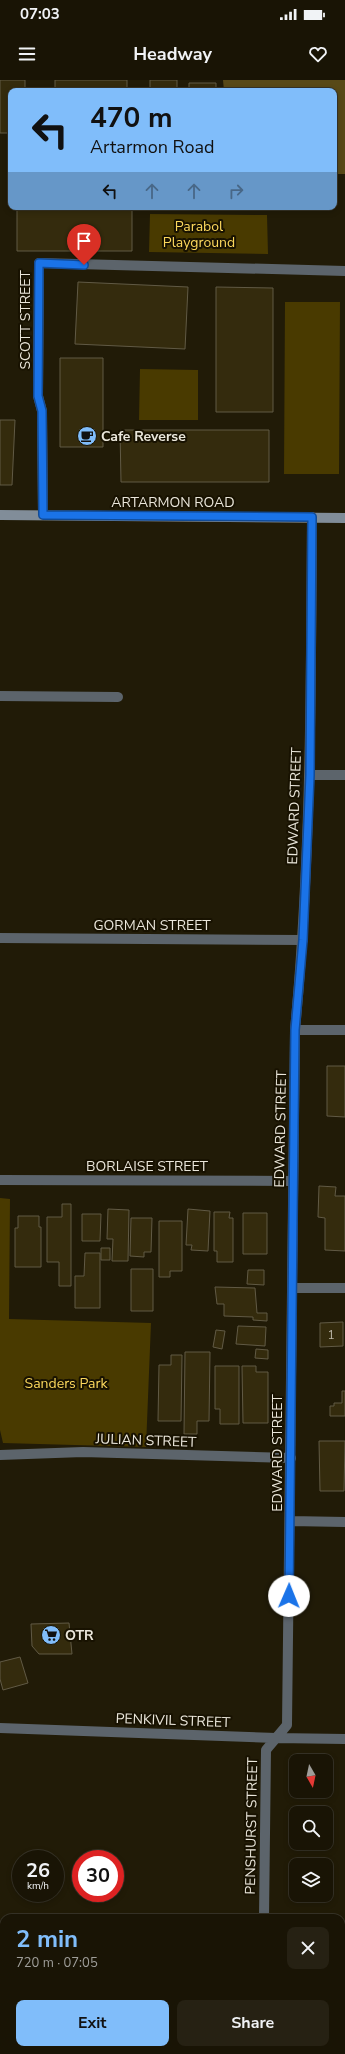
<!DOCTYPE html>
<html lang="en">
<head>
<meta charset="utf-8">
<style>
  :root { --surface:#191405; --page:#262113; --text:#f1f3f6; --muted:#9f9e9a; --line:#373327; --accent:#80bdfa }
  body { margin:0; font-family:"Nunito Sans",sans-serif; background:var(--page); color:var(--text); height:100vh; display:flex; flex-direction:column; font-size:15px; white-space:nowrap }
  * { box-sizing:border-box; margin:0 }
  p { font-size:13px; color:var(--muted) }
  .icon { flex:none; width:22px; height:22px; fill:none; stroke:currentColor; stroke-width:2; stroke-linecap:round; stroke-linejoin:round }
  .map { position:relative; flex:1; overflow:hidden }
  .panel { position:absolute; left:0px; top:1834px; width:345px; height:140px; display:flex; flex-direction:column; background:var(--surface); border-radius:12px 12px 0 0; box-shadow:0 2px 6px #0003,0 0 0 1px var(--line) }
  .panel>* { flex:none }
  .guide { position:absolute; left:8px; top:8px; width:329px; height:122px; border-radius:8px; box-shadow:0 2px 6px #0003,0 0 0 1px var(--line); background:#80bdfa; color:#111; overflow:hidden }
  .needle { width:26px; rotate:171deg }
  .controls { position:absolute; left:289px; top:1674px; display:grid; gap:8px }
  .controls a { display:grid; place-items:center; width:44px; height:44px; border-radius:8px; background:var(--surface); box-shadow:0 2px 6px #0003,0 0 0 1px var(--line); font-size:20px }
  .speed { position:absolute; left:12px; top:1770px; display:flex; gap:8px; font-size:20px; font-weight:700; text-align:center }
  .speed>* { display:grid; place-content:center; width:52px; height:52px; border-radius:50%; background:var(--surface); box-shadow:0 2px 6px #0003,0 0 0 1px var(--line); line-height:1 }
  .speed small { font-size:10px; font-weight:400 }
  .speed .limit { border:6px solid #d22; background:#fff; color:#111 }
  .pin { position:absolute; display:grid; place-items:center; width:34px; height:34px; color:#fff; margin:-41px -17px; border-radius:50% 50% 50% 0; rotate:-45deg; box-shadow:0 0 4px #0007 }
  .pin .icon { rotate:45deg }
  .me { position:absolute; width:44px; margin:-22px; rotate:1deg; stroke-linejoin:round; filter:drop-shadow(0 0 3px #0008) }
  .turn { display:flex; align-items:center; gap:14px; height:84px; padding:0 16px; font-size:18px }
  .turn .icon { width:52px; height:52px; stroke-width:2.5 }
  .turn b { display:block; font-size:28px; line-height:34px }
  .lanes { display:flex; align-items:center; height:38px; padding:0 16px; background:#0003; justify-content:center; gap:20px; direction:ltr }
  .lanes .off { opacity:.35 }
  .round { display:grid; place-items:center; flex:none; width:42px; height:42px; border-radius:8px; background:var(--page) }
  .head { display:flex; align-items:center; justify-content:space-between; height:68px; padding:0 16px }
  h1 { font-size:24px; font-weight:700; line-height:30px; color:var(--accent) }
  .action { display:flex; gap:8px; margin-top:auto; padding:8px 16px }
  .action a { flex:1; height:46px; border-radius:8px; background:var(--accent); color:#111; font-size:16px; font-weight:700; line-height:46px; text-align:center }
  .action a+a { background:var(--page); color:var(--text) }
  .status { display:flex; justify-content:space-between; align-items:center; height:28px; padding:0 20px; background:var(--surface); direction:ltr }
  .status svg { height:11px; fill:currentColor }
  header { display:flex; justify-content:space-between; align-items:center; height:52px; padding:0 16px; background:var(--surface); font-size:18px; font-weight:700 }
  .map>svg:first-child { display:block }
  .green { fill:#493a00 }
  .forest { fill:#584917 }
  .building { fill:#342b0d; stroke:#615a45 }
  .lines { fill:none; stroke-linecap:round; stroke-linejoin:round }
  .street { stroke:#5c646b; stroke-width:10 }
  .secondary { stroke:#818d99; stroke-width:10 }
  .route-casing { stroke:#114b97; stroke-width:10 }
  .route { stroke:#1a73e8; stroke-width:7 }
  .labels { text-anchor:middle; stroke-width:4; stroke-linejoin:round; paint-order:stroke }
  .number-label { font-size:12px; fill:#bdb8a8 }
  .park-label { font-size:14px; fill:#fcd85c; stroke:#181201 }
  .street-label { font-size:14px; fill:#ebe7db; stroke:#181201 }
  .poi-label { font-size:14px; font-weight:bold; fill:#ebe7db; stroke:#181201; text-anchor:start }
</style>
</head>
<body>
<div class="status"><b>07:03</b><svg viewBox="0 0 49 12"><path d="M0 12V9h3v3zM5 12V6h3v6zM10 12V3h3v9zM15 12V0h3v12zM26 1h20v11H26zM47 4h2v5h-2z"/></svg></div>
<header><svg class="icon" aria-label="menu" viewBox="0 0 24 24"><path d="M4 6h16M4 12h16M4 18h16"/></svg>Headway<svg class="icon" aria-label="heart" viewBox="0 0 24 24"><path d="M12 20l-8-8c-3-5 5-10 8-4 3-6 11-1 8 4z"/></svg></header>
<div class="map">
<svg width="345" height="1974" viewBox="0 0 345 1974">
  <rect width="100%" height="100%" fill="#211b07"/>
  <path class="green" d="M150 134 267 135 268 174 149 172Z
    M285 222H340L339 394H284Z
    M140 289 198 290V340H139Z
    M0 1118 10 1119 9 1239 151 1243 146 1367 3 1363 0 1350Z"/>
  <path class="forest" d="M223 0H345V94H334V11H224Z
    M165 127H260L209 130Z"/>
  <path class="building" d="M0 0H25V11H11V53H0Z
    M55 0H127V11H55Z
    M150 0H177V11H150Z
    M189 3H216V11H189Z
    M17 127H132V171H17Z
    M78 202 188 207 185 269 75 264Z
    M216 207 273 208V332H216Z
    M60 278H103V367H60Z
    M0 340H15L12 405H0Z
    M120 350H269V402H121Z
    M327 986H345V1037L327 1036Z
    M319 1106 336 1107 335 1116H345V1171L325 1170V1138L318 1137Z
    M62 1124H71V1206H59V1182H47V1137H62Z
    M108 1129 129 1130 128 1181H112L113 1159H107Z
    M188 1129 210 1131 208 1171 191 1170 192 1165H186Z
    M214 1132H230L229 1138H233V1182H217V1171H214Z
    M243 1133H267V1174H243Z
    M82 1134H101L100 1161H82Z
    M18 1136H39V1147H41V1187H15V1148H18Z
    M131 1138H152L151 1172H144V1177L130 1176Z
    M159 1141H182V1191H170V1197H159Z
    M101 1168H110V1180H101Z
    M85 1173H100V1228H75V1196H84Z
    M131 1189H153V1231H131Z
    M248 1190H264V1205L247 1204Z
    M215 1207 255 1208 257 1233H267V1241L253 1240V1237L224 1236V1224H217Z
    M343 1242V1266L320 1267V1243Z
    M238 1246 266 1247 265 1266 236 1264Z
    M216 1250 225 1251 222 1269 213 1267Z
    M256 1269 268 1270V1279L255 1278Z
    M185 1272H210L209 1341H197V1354H184Z
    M171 1275H182L181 1341H158L159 1285H171Z
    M215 1286H239V1344H220V1329H215Z
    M242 1286H256V1292H268V1343H243Z
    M342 1311H345V1336H330V1326H334V1323H342Z
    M319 1361H345L344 1411H320Z
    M69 1543 72 1574H39L32 1566 31 1544Z
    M20 1577 28 1603 3 1610 0 1599V1582Z"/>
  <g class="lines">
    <path class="street" d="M43 435 42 331 38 316 39 183 345 191
      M0 616 118 617
      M310 695H345
      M0 858 303 860
      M295 950H345
      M0 1100 293 1101
      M293 1208H345
      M0 1375 83 1372 291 1378
      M290 1441 345 1442
      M0 1648 276 1658 345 1659
      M264 1838 266 1670 287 1645 295 950C311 779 311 609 312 437
      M262 1974V1970"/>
    <path class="secondary" d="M0 435 345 438"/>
  </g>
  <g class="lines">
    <defs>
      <path id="route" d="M84 185 39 183 38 316 42 331 43 435 312 437 310 695 303 860 295 950 289 1516"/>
    </defs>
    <use href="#route" class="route-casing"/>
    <use href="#route" class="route"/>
  </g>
  <defs>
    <symbol id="cafe-disc" viewBox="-11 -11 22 22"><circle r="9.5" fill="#80bdfa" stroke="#181201"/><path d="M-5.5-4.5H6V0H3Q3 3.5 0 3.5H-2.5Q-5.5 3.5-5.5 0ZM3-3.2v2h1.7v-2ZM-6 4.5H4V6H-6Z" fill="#111"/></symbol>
    <symbol id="supermarket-disc" viewBox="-11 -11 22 22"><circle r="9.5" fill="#80bdfa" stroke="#181201"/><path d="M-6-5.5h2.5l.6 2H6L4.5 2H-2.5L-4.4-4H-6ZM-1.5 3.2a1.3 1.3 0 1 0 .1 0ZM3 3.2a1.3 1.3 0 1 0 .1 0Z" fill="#111"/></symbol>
  </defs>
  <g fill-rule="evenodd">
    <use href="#cafe-disc" x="76" y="345" width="22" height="22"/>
    <use href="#supermarket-disc" x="40" y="1544" width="22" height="22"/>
  </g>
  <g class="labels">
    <g class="number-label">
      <text x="331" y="1259">1</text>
    </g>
    <g class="park-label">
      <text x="199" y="151">Parabol<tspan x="199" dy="16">Playground</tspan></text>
      <text x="66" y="1308">Sanders Park</text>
    </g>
    <g class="street-label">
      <text transform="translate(25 240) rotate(-90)" y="5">SCOTT STREET</text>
      <text x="173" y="427">ARTARMON ROAD</text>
      <text transform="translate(294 726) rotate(-88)" y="5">EDWARD STREET</text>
      <text x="152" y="850">GORMAN STREET</text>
      <text transform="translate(280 1049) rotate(-89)" y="5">EDWARD STREET</text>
      <text x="147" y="1091">BORLAISE STREET</text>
      <text transform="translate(146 1360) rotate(2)" y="5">JULIAN STREET</text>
      <text transform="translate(277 1373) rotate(-90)" y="5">EDWARD STREET</text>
      <text transform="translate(173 1640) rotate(2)" y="5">PENKIVIL STREET</text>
      <text transform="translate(251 1746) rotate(-89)" y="5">PENSHURST STREET</text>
    </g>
    <g class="poi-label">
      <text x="101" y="361">Cafe Reverse</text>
      <text x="65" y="1560">OTR</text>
    </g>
  </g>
</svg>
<div class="controls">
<a><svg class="needle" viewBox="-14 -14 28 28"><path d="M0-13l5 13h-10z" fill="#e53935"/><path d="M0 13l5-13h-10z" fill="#9f9e9a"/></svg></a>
<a><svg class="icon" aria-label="search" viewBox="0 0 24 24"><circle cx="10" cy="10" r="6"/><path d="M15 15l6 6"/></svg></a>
<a><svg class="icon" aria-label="layers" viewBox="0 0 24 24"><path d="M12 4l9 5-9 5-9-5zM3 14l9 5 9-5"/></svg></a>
</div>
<div class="speed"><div>26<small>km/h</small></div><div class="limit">30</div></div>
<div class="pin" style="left:84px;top:185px;background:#d93025"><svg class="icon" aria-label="arrive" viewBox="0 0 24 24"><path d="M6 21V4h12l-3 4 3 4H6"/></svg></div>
<svg class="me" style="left:289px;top:1516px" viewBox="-20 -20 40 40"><circle r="19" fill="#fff"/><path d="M0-13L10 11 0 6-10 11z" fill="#1a73e8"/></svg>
<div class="guide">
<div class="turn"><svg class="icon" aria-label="left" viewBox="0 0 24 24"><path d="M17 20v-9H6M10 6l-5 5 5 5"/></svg><div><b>470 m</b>Artarmon Road</div></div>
<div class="lanes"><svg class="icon" aria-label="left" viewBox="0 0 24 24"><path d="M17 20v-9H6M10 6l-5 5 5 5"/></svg><svg class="icon off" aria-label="ahead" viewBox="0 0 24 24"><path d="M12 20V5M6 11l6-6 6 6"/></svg><svg class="icon off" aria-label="ahead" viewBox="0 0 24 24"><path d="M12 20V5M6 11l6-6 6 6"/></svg><svg class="icon off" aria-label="right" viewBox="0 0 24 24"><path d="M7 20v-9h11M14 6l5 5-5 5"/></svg></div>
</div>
<section class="panel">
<div class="head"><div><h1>2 min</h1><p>720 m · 07:05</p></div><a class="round"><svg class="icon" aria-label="close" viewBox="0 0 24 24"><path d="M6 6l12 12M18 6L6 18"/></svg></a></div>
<div class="action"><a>Exit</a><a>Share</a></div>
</section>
</div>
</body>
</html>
